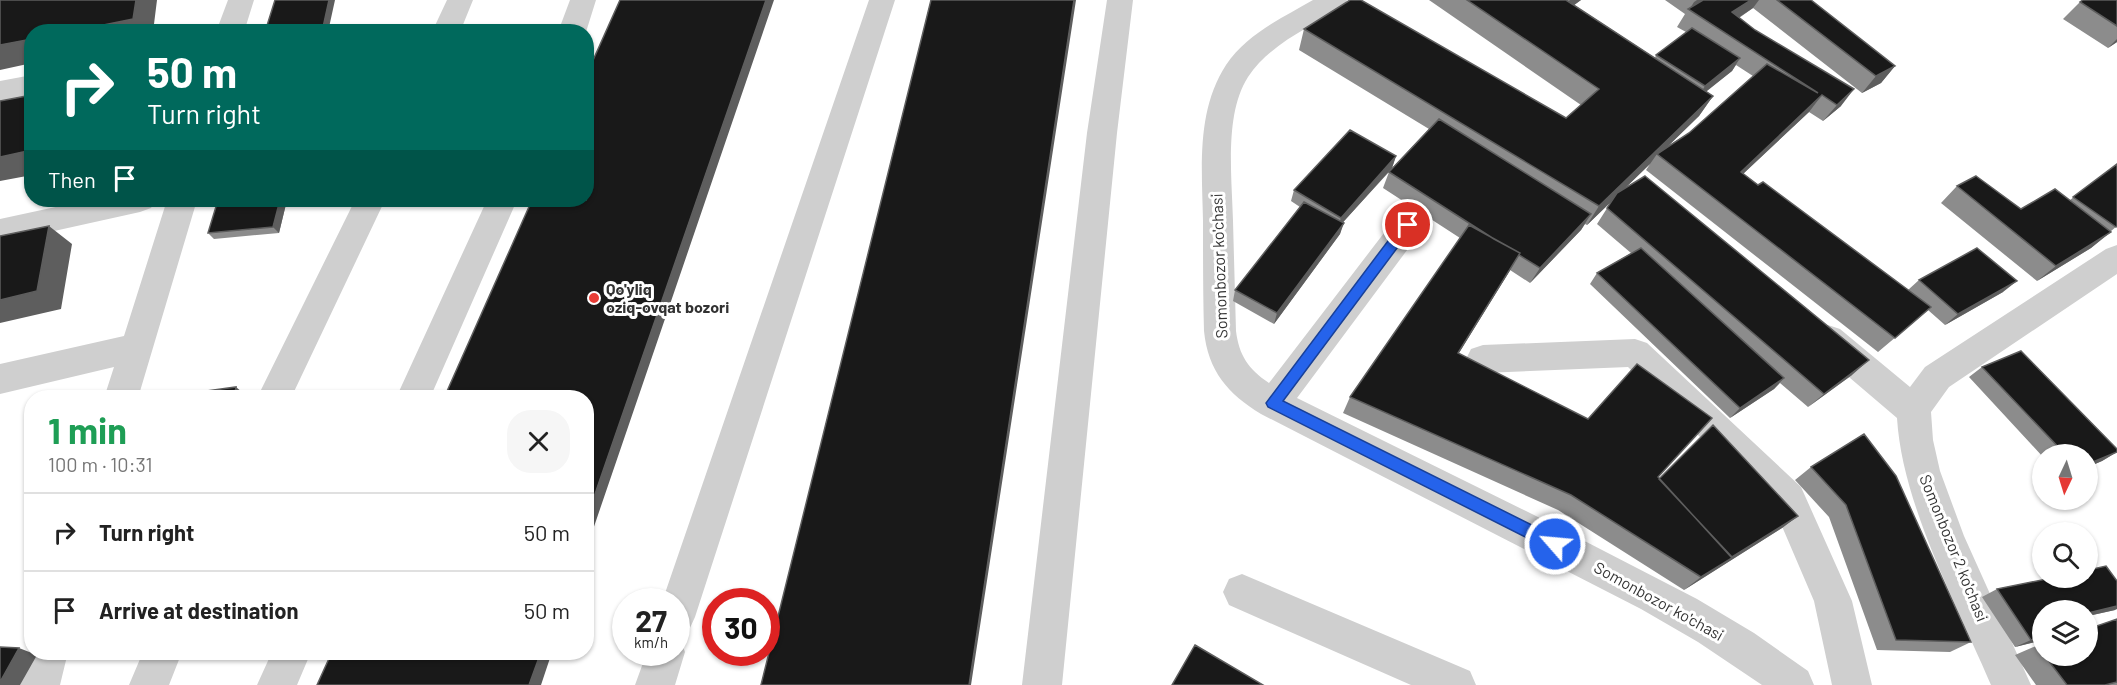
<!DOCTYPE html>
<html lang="en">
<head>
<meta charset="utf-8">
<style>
  :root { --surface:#fff; --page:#f6f6f6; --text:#222; --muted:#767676; --line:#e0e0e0 }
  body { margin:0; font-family:Barlow,sans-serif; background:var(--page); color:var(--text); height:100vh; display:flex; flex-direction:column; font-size:22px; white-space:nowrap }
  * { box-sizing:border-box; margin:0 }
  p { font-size:20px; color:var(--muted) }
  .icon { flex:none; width:33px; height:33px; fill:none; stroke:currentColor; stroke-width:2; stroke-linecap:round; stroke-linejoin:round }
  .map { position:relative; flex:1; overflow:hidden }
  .details { position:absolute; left:24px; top:390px; width:570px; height:270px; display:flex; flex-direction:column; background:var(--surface); border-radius:24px; box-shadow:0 2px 4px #0004 }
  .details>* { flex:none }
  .hud { position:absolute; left:24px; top:24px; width:570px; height:183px; border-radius:24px; box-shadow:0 2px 4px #0004; background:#00695c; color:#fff; overflow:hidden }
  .needle { width:39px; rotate:184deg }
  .controls { position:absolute; left:2032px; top:444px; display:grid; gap:12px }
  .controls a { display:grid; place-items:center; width:66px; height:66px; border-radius:50%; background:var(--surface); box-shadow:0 2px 4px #0004; font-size:30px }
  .speed { position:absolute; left:612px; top:588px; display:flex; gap:12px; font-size:30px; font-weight:700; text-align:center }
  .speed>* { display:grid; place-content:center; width:78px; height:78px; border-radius:50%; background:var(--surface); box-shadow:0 2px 4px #0004; line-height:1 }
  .speed small { font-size:15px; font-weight:400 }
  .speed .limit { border:9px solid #d22; background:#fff; color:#111 }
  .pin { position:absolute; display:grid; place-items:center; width:51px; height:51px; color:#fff; margin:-26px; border:3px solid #fff; border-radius:50%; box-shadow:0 2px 6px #0007 }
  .me { position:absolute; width:66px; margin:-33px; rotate:297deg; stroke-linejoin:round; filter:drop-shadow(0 0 4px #0008) }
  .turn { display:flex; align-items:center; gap:21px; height:126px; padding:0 24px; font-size:27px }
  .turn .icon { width:78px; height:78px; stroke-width:2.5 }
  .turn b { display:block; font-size:42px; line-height:51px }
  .then { display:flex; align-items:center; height:57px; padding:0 24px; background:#0003; gap:12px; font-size:22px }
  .round { display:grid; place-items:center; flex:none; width:63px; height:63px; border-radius:24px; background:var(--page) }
  .summary { display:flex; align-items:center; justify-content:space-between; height:102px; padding:0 24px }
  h1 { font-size:36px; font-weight:700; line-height:45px; color:#1e9e55 }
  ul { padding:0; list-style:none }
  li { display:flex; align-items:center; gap:18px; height:78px; padding:0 24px; border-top:2px solid var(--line) }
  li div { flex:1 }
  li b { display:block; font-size:22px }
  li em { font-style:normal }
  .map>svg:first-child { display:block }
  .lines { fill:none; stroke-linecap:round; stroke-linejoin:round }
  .minor { fill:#cfcfcf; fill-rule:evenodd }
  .wall { fill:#8c8c8c; fill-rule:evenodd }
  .shaded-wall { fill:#5e5e5e }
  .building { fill:#191919; stroke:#5e5e5e; stroke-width:1.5 }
  .route { fill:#2563eb; stroke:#184099; stroke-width:1.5 }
  .poi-dot { fill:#e73d36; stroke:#fff; stroke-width:2 }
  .labels { text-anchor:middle; stroke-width:6; stroke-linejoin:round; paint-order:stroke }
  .street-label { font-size:16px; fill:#323232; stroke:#fff }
  .poi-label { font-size:16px; font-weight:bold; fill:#323232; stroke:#fff; text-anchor:start }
</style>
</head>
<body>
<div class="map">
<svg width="2117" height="685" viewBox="0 0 2117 685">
  <rect width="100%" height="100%" fill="#fff"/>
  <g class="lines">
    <path class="minor" d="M228 0H254L244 32H216Z
      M447 0H473L460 32H432Z
      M570 0H596L586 32H558Z
      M869 0H895L695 617 689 630 676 635V602H662Z
      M1107 0H1133L1117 133 1062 685H1022L1087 133Z
      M1313 0H1347L1344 7C1311 26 1270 44 1248 77 1224 114 1232 178 1233 221 1234 258 1235 294 1236 331 1239 355 1248 369 1269 383L1397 216 1408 213 1419 216 1423 225 1419 234 1297 398 1542 519 1697 599 1754 633 1808 671 1814 685H1762L1698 642 1641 609 1261 414C1228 394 1208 371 1204 331 1203 294 1203 258 1203 221 1202 169 1196 111 1226 65 1247 34 1282 18 1313 0Z
      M32 75V95L0 101V81Z
      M88 200H155L151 208 140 212 0 243V219Z
      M167 200H197L138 398H104L114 367 0 394V364L124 336Z
      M355 200H385L291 398H257Z
      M487 200H517L430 398H396Z
      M2117 245V274L1949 387 1931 412 1933 440 1940 471 1964 536 2031 685H1991C1957 605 1902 504 1897 418L1816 349 1812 339 1816 329 1828 325 1840 329 1910 387 1925 367 2106 249Z
      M1635 339 1647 343 1801 487 1852 601 1872 685H1832L1814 601 1775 510 1628 367 1483 373 1471 369 1466 359 1471 349 1483 345Z
      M1242 574 1470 671 1476 685H1411L1229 605 1223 592 1229 579Z
      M676 637 680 639 685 652 675 685H635L647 652H676Z
      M32 648V652H68L60 685H20Z
      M143 652H182L169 685H129Z
      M272 652H311L297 685H257Z"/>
  </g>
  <path class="wall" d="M1429 0H1581L1574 5 1655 58 1656 55 1686 32 1677 27 1685 14 1665 0H1811L1895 66 1881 83 1862 93 1753 8 1739 18 1841 106 1823 121 1809 112 1743 174 1908 290 1919 280 2003 292 1945 325 1928 310 1878 352 1646 170 1650 164 1625 188 1852 375 1808 407 1780 383 1774 389 1730 418 1590 284 1597 273 1631 253 1597 224 1611 202 1587 225 1585 224 1581 230 1530 283 1510 270 1459 353 1659 479 1798 516 1782 528 1684 590 1558 510 1343 413 1350 397 1460 238 1383 188 1389 172 1343 222 1340 234 1274 324 1233 301 1235 290 1300 207 1291 201 1294 190 1396 156 1392 168 1429 129 1299 50 1304 29 1566 118 1581 105ZM1736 65 1753 76 1689 133 1669 145 1699 116 1713 96 1706 91 1732 71Z
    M2117 0V42L2108 48 2063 19 2080 2Z
    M2117 164V226L2091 248 2037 281 1941 203 1957 186 2021 209 2070 200Z
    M287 200 279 233 214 239 208 233Z
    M1982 367 2117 452 2102 461 2088 467V454H2043V457L1969 377Z
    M1811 467 1971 642 1950 652 1877 650 1829 517 1795 480Z
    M1997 589 2115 610 2088 616V610H2043V640L2015 647 1982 597Z
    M2117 619V685H2036L2015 655 2043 643V656H2088Z"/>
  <path class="shaded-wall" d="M136 0H157L153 32H69Z
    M329 0H335L328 32H322Z
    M766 0H774L586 550V520Z
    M1074 0H1076L971 685H969Z
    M1570 0H1581L1562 14 1568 2Z
    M1697 0H1710L1689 10 1694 2Z
    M1751 0H1759L1753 8 1720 30 1732 12Z
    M32 39V63L0 70V45Z
    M2117 39V42L2108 48Z
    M1740 58 1732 71 1697 99 1705 86Z
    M1895 66 1881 83 1862 93 1876 76Z
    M1854 89 1841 106 1823 121 1837 105Z
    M1822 95 1809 112 1728 188 1741 172Z
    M1713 96 1699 116 1659 155 1657 154 1650 164 1587 225 1599 206Z
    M32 150V175L0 181V157Z
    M1396 156 1392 168 1337 229 1341 218Z
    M280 200H287L279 233 273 227Z
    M1591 214 1581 230 1530 283 1540 268Z
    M1344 223 1340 234 1274 324 1277 313Z
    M49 226 72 244 61 309 0 323V300Z
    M2111 232 2091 248 2037 281 2056 266Z
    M1520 253 1509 272 1448 370 1458 353Z
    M2017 281 2003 292 1945 325 1958 314Z
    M1869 360 1852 375 1808 407 1824 394Z
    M1784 378 1774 389 1730 418 1740 408Z
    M236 387 249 398H234Z
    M2117 452 2102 461 2088 467V464Z
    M1798 516 1782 528 1684 590 1701 577Z
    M2117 606V609L2115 610 2088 616V613Z
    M2043 637V640L2015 647 2031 640Z
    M19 648 37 655 20 685H0V682Z
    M541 652H552L541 685H529Z"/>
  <path class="building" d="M0 0H136L133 19 69 32H32V39L0 45Z
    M275 0H329L322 32H265Z
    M620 0H766L586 520V398H444L532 200H586V76Z
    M931 0H1074L969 685H761Z
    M1350 0H1361L1566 118 1599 89 1467 0H1566L1713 96 1599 206 1304 29Z
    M1703 0H1751L1732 12 1755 30 1854 89 1837 105 1822 95 1741 172 1758 185 1763 182 1931 307 1895 338 1657 154 1689 133 1767 64 1818 93 1688 9Z
    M1777 0H1811L1895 66 1876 76Z
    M2083 0H2117V26L2080 2Z
    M1692 28 1740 58 1705 86 1656 55Z
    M32 95V150L0 157V101Z
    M1439 119 1591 214 1540 268 1519 255 1520 253 1494 239 1389 172Z
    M1350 130 1396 156 1341 218 1294 190Z
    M2117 164V226L2116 227 2073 197Z
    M1645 176 1869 360 1824 394 1607 208 1617 193Z
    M1976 176 2021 209 2055 189 2111 232 2056 266 1957 186Z
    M218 200H280L273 227 208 233Z
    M1304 202 1344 223 1277 313 1235 290Z
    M1469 225 1520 253 1458 353 1588 419 1637 364 1712 418 1658 477 1732 558 1701 577 1571 495 1350 397Z
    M49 226 37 291 0 300V236Z
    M1641 248 1784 378 1740 408 1597 273Z
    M1977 248 2017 281 1958 314 1919 280Z
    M2021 351 2117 449V452L2088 464V454H2065L1982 367Z
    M236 387 234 398H156Z
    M1713 425 1798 516 1732 557 1659 479Z
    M1864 434 1896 476 1971 642 1896 640 1846 505 1811 467Z
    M2106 566 2117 581V606L2088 613V610H2043V637L2031 640 1997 589 2052 578H2088V570Z
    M2117 619V682L2105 685H2067L2045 656H2088V629Z
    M2043 643V653L2037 645Z
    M1195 645 1263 685H1172Z
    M0 647 19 648 0 682Z
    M332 652H541L529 685H317Z"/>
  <path class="route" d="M1408 219 1412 221 1414 225 1412 228 1283 401 1560 539 1562 544 1560 549 1555 551 1549 549 1268 407 1266 403 1403 221Z"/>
  <circle class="poi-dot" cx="594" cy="298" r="6"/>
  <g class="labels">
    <g class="street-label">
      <text transform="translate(1219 266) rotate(-92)" y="6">Somonbozor ko'chasi</text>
      <text transform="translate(1954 548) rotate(68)" y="6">Somonbozor 2 ko'chasi</text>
      <text transform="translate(1659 601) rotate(29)" y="6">Somonbozor ko'chasi</text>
    </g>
    <g class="poi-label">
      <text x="606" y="295">Qo'yliq<tspan x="606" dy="18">oziq-ovqat bozori</tspan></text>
    </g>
  </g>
</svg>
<div class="controls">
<a><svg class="needle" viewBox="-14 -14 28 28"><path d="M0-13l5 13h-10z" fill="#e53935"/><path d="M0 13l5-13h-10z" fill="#767676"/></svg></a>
<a><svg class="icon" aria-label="search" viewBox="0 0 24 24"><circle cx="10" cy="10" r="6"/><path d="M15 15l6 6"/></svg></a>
<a><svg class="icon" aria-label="layers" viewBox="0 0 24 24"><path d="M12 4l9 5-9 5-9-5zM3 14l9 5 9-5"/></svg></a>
</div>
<div class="speed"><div>27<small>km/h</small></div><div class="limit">30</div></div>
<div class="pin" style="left:1408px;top:225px;background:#d93025"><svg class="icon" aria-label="arrive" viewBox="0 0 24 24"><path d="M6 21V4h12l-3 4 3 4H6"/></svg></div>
<svg class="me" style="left:1555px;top:544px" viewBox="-20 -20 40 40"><circle r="17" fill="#2563eb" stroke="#fff" stroke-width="3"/><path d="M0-11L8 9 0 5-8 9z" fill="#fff"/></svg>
<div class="hud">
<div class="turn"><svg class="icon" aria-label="right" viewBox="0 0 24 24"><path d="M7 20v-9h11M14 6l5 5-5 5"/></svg><div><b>50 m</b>Turn right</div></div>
<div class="then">Then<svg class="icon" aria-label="arrive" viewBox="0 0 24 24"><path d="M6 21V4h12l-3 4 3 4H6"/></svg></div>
</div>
<section class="details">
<div class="summary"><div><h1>1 min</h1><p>100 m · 10:31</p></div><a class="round"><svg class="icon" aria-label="close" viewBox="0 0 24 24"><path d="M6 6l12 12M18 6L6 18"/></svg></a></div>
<ul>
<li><svg class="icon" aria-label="right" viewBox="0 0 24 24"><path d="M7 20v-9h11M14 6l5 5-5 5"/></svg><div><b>Turn right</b></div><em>50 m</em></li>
<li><svg class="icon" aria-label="arrive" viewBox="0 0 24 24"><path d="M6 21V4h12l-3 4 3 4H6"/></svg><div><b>Arrive at destination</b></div><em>50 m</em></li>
</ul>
</section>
</div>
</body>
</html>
